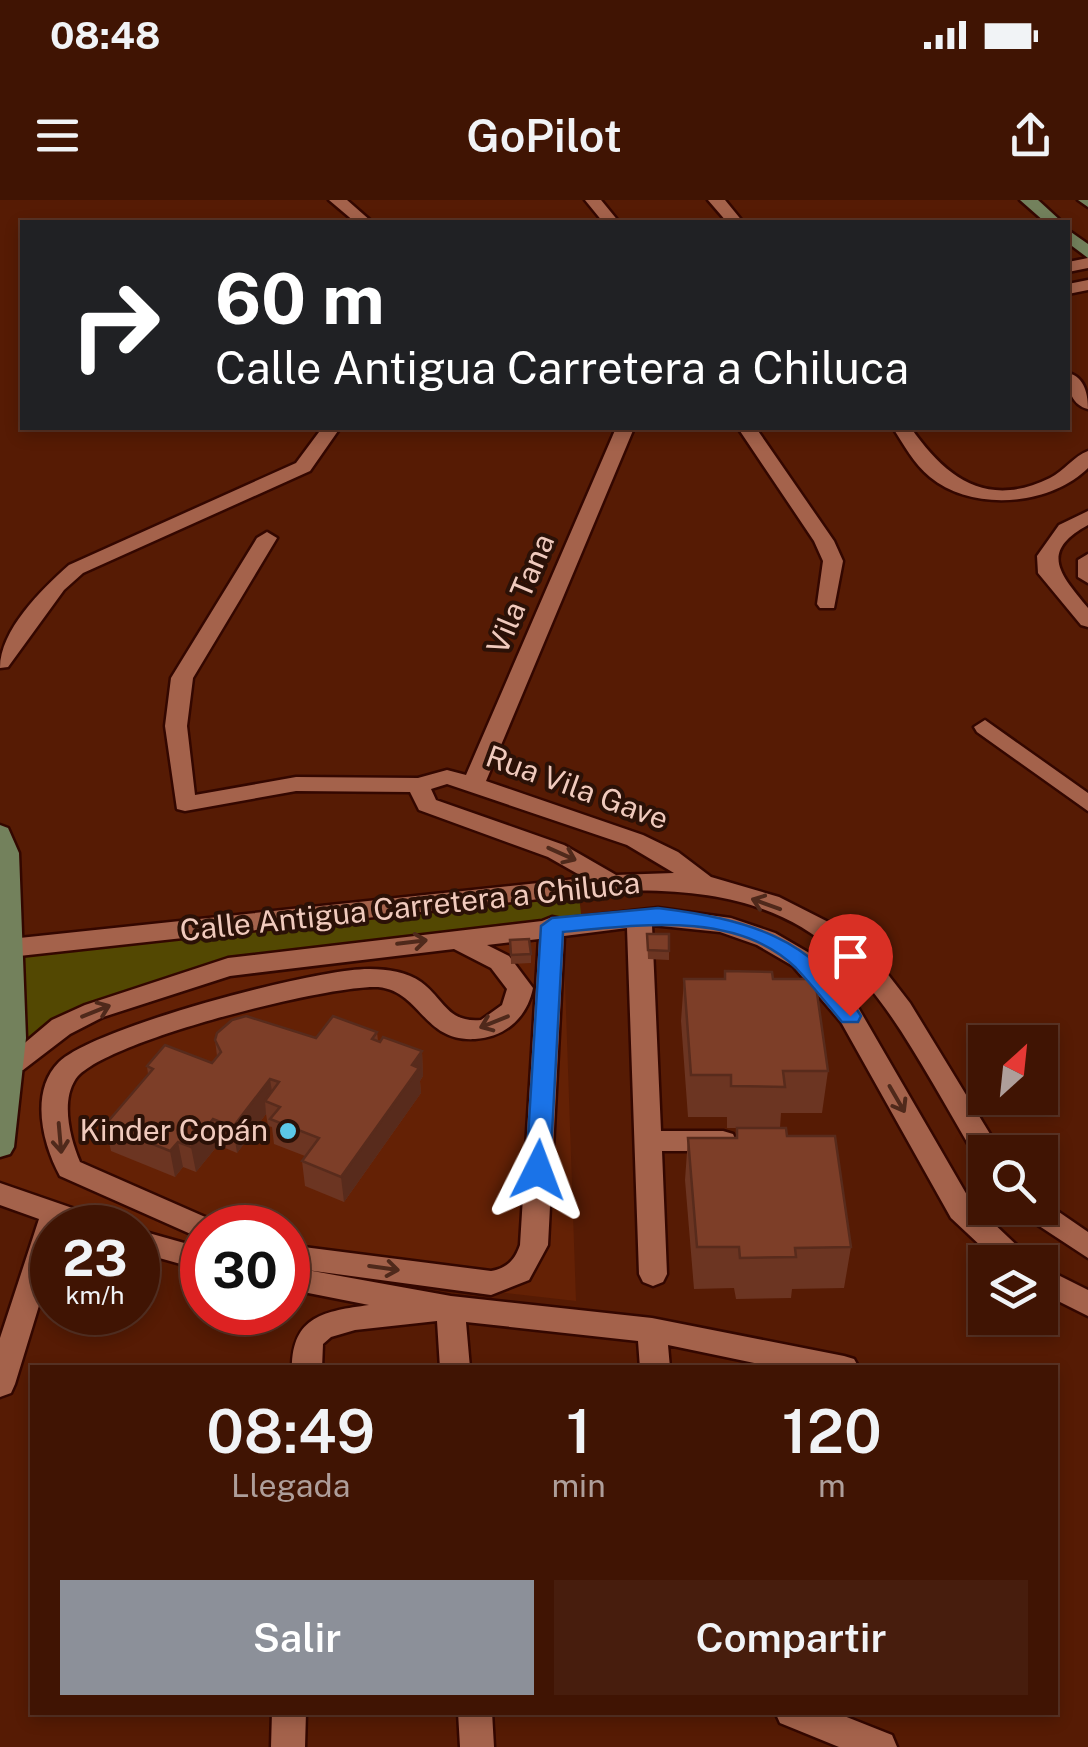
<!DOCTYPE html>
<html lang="es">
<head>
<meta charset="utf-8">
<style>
  :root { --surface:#401403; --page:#471d0d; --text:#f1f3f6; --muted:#ae9e9a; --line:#593325; --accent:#8c9099 }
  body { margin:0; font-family:"Public Sans",sans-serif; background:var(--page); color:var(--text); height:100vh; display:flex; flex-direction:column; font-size:38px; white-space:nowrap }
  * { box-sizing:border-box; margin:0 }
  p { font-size:32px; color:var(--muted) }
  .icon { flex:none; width:55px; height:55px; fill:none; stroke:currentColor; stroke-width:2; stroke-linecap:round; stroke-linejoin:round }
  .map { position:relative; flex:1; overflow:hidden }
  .sheet { position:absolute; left:30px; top:1165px; width:1028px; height:350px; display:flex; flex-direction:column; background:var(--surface); border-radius:0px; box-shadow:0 5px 15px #0003,0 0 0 2px var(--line) }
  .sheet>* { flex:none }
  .hud { position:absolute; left:20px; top:20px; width:1050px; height:210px; border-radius:0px; box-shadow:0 5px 15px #0003,0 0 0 2px var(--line); background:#202124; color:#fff; overflow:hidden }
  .needle { width:65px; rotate:27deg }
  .controls { position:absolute; left:968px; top:825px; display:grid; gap:20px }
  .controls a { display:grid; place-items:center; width:90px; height:90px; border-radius:0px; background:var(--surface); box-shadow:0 5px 15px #0003,0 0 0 2px var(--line); font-size:50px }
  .speed { position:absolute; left:30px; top:1005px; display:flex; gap:20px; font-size:50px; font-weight:700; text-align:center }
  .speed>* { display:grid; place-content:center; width:130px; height:130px; border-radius:50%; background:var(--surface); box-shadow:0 5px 15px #0003,0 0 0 2px var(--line); line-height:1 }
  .speed small { font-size:25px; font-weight:400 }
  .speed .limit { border:15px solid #d22; background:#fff; color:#111 }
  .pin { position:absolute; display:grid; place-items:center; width:85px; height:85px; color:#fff; margin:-102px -42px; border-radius:50% 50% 50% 0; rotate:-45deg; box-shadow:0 0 10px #0007 }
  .pin .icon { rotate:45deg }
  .me { position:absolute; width:110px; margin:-55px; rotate:3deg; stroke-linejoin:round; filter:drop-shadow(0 0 8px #0008) }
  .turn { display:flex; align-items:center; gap:35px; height:210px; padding:0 30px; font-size:45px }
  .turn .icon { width:130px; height:130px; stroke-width:2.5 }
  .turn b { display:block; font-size:70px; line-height:85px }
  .eta { display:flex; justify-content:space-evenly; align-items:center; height:170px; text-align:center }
  .eta b { font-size:60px; font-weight:600; line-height:70px }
  .action { display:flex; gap:20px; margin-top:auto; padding:20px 30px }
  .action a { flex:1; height:115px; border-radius:0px; background:var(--accent); color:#fff; font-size:40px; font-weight:600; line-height:115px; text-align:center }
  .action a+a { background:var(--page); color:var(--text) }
  .status { display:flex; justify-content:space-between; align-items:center; height:70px; padding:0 50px; background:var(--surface); direction:ltr }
  .status svg { height:28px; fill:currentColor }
  header { display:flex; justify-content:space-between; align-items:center; height:130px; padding:0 30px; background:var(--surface); font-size:45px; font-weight:600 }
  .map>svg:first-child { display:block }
  .built { fill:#642105 }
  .green { fill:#534802 }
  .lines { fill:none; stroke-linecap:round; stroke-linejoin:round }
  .street-casing { stroke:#330700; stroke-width:5 }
  .secondary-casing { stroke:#330700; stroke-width:5 }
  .street { fill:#a4624b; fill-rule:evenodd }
  .secondary { fill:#73815c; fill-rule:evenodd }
  .wall { fill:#6c3522 }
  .shaded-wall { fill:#582b1c }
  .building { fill:#7d3e28; stroke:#582b1c; stroke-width:2.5 }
  .oneway { stroke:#4f291b }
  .route { fill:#1a73e8; stroke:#114b97; stroke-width:2.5 }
  .poi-dot { fill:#5bc8e7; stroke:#2b1107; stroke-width:4 }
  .labels { text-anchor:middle; stroke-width:8; stroke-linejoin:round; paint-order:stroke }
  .street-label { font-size:30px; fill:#f0cabd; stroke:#2b1107 }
  .poi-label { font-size:30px; fill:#f0cabd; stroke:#2b1107; text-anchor:end }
</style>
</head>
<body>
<div class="status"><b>08:48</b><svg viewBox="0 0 49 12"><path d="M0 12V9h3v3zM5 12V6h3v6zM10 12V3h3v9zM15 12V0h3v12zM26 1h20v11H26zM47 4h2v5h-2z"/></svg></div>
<header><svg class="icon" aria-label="menu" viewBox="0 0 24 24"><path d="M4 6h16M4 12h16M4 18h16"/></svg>GoPilot<svg class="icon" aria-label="share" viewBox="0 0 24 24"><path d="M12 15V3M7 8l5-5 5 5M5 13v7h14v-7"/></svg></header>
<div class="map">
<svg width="1088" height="1547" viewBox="0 0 1088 1547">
  <rect width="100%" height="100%" fill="#561b04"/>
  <path class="built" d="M563 724 576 1101 288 1068V1028H202V1050L138 1033V1028L118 1027 0 993V952L14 863 62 827 228 767Z"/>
  <path class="green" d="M578 687 582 722 271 759 147 793 18 861 14 748Z"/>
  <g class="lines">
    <defs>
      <path id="street" d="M329 0H347L372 22H355Z
        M585 0H601L619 22H603Z
        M708 0H725L743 22H727Z
        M1088 58V68L1068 72V62Z
        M1088 80V90L1068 94V84Z
        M1068 173C1085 177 1088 195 1088 209 1071 205 1067 187 1068 173Z
        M322 228H340L310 271 83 373 64 390 8 467 0 468C0 430 41 390 69 365L296 263Z
        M616 228H634L486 581 643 635 678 652 711 677 779 697 842 729 876 759 910 803 1001 952H985V962L977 959C875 787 839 682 612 691L10 757 0 752 1 742 10 739 585 678 548 657 419 610 410 592 296 591 185 611 177 609 165 526 171 478 257 338 267 332 277 338 193 478 187 526 195 595 296 577 418 578 447 570 466 575ZM447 584 627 645 674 673 616 675 564 645 436 600 431 589Z
        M738 228H756L834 341 843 361 834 408H820L817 404 823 361 814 341Z
        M893 228H911C946 278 987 309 1050 278 1064 271 1074 256 1088 251V268C1050 306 972 312 930 277 914 264 904 245 893 228Z
        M1088 311V325C1038 352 1061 375 1088 408V427L1081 425 1038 373 1037 356 1059 325Z
        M1088 354V383L1078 377V360Z
        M985 520 1088 593V611L977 532 974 527Z
        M658 708 731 718 775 733 811 754 859 809 971 1002 1026 1054 1030 1062H998L951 1018 841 822 793 766 757 745 720 732 652 725 661 931H723L733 934 736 941 733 948 723 951H662L667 1074 663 1082 653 1086 643 1082 639 1074 627 728 564 736 548 1045 529 1080 491 1095 307 1070 451 1096 652 1118 844 1156 854 1159 859 1168H779L668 1145 670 1168H640L638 1141 466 1122 470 1168H440L437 1121 355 1130 331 1137 323 1144 322 1168H292C292 1116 325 1111 369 1105L288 1089V1045L491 1071C507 1068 515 1060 520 1045L539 739 487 745 509 756 533 788C527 818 505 837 475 839 423 842 421 791 378 787 331 784 98 842 75 880 61 902 70 939 80 962L212 1020 216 1028H202V1039L60 976C43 945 29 892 59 862 95 827 317 768 370 769 387 769 407 772 421 782 444 799 447 823 481 820L502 805 507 789 491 768 454 749 230 776 103 817 70 834 23 870H5L1 863 52 820 85 805 228 758 542 721 552 717 561 719Z
        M0 983 107 1020 111 1028H52V1063L15 1184 11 1193 0 1197V1138L39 1019 0 1005Z
        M1040 999 1088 1032V1058L1024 1016 1020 1008H1040Z
        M138 1030 202 1048V1070L138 1052Z
        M1040 1066 1088 1090V1116L1040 1092Z
        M272 1512H306L305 1547H271Z
        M458 1512H492L494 1547H460Z
        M775 1512H834L892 1535 897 1547H839L780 1523Z"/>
      <path id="secondary" d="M1020 0H1038L1062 22H1045Z
        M1078 0H1088V7Z
        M1068 30 1088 44V58L1068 43Z
        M0 625 8 628 19 653 26 838 14 947 10 954 0 957Z"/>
    </defs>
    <use href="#street" class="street-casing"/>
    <use href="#secondary" class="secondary-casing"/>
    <use href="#street" class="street"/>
    <use href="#secondary" class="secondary"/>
  </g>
  <path class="wall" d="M647 734H669V760L648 759Z
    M510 740 531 754V763L511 764Z
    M725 771 773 779 828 871 822 913H781L780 928 787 936 851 1047 844 1088 792 1089 791 1098 736 1099 734 1088 694 1089 685 980 688 938H736L737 928H727V917H688L681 821 684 779H724Z
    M377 832 378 841 422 851 423 876 420 881 421 893 344 1002 305 986 302 961 305 956 274 944 272 927 268 926 266 914 237 953 218 945 196 972 183 967 175 977 111 951 105 925 148 874 147 866 212 863 217 856 215 840 316 838Z"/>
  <path class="shaded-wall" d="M422 851 423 876 420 881 421 893 344 1002 341 977Z
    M270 879 274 904 265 901 266 914 237 953 233 927Z
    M213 919 218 945 196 972 191 947Z
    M178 942 183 967 175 977 170 951Z"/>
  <path class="building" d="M647 734H669V751L648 750Z
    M529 739 531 754 511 755 510 740Z
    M725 771 772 772 773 779H815L828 871H783L785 887 731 886V875H691L684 779H725Z
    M246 816 316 838 333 816 377 832 372 839 380 842 383 837 422 851 412 865 419 868 341 977 302 961 319 938 270 919 280 907 265 901 279 882 270 879 233 927 213 919 191 947 178 942 170 951 105 925 153 869 147 866 165 845 212 863 221 852 215 840 217 833 232 820Z
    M737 928H786L787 936H835L851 1047 795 1048 796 1057 740 1058 739 1047H697L688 938H737Z"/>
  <defs><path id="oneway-shaft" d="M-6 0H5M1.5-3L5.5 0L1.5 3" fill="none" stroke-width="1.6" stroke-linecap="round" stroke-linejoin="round" transform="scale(2.5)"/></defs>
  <g class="oneway">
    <use href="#oneway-shaft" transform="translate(562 654) rotate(24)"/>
    <use href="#oneway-shaft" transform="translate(766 704) rotate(-160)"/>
    <use href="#oneway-shaft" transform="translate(412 742) rotate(-7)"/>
    <use href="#oneway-shaft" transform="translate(96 811) rotate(-22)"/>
    <use href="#oneway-shaft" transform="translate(494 822) rotate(158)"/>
    <use href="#oneway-shaft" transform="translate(897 899) rotate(60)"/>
    <use href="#oneway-shaft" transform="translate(60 938) rotate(85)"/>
    <use href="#oneway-shaft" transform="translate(384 1068) rotate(8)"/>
  </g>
  <path class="route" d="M658 708C745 719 813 736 861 816L858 822H842C827 804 812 785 796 768 737 710 637 725 563 732L550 970 547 977H529L526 970 541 726 552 718Z"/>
  <circle class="poi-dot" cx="288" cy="931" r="10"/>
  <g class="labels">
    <g class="street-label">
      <text transform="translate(521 394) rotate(-67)" y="10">Vila Tana</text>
      <text transform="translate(577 588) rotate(20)" y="10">Rua Vila Gave</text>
      <text transform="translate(410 707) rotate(-6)" y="10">Calle Antigua Carretera a Chiluca</text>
    </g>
    <g class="poi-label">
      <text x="268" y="941">Kinder Copán</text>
    </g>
  </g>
</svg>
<div class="controls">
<a><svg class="needle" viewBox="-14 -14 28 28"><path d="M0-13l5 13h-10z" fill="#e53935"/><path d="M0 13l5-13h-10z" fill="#ae9e9a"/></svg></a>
<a><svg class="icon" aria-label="search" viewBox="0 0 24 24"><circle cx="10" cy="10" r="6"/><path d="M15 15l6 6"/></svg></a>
<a><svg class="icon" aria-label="layers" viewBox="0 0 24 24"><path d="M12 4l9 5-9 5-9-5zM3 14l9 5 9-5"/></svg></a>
</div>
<div class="speed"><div>23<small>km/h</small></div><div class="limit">30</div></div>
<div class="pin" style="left:850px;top:816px;background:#d93025"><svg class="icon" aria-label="arrive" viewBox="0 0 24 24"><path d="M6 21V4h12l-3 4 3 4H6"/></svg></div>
<svg class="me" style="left:538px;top:970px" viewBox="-20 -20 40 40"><path d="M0-17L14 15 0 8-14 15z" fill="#1a73e8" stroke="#fff" stroke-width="4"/></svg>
<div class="hud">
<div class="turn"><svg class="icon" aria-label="right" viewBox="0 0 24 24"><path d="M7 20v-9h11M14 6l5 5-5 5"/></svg><div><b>60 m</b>Calle Antigua Carretera a Chiluca</div></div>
</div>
<section class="sheet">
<div class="eta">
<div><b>08:49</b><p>Llegada</p></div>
<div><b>1</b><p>min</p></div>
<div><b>120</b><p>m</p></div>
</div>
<div class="action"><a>Salir</a><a>Compartir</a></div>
</section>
</div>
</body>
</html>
